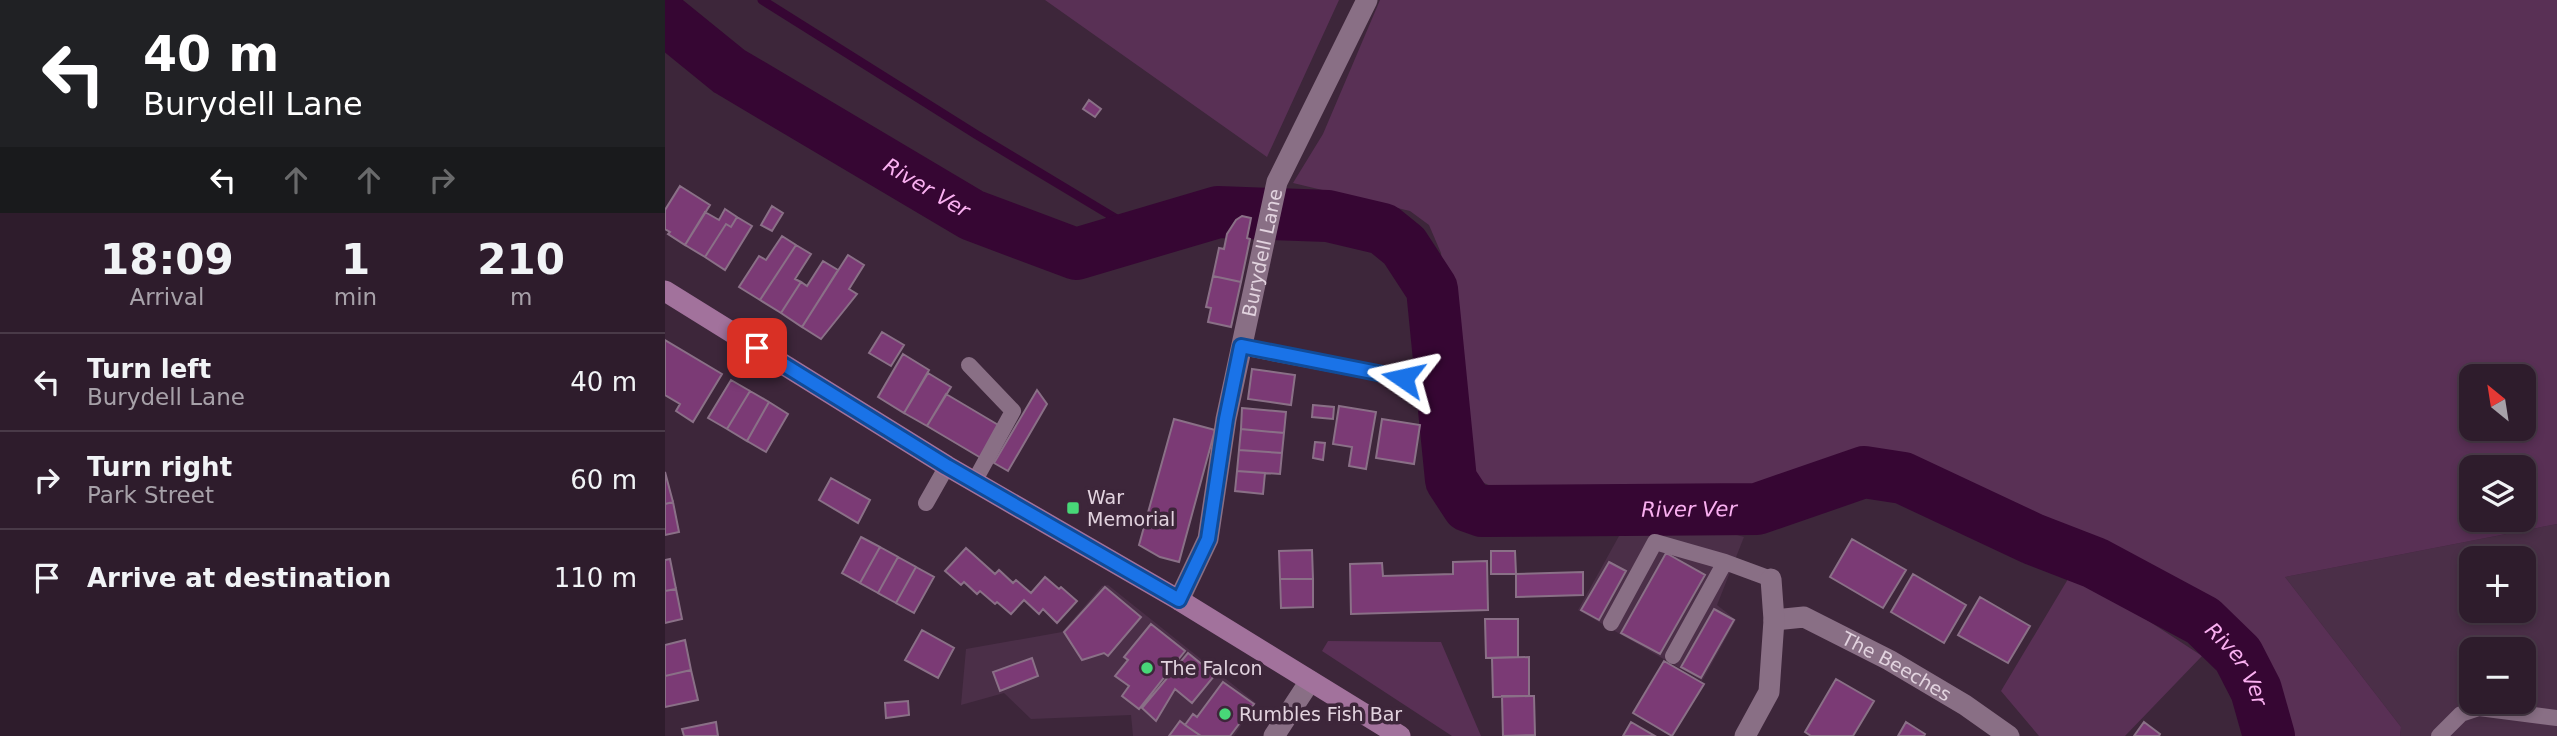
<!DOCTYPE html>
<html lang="en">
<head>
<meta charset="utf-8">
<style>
  :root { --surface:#2e1c2c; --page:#3a2938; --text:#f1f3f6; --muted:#a7a1a9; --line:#493a48 }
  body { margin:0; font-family:"DejaVu Sans",sans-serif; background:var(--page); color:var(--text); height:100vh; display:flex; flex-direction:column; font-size:26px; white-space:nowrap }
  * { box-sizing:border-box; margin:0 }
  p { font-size:23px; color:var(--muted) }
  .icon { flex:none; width:38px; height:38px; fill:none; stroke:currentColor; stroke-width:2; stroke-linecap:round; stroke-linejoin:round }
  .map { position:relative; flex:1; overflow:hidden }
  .panel { display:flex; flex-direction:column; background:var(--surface); width:665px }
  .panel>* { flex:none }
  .hud { background:#202124; color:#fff; overflow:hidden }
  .needle { width:46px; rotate:330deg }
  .fabs { position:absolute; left:1794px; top:364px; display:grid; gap:14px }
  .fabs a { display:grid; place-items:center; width:77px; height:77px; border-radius:14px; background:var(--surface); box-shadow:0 4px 10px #0003,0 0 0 2px var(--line); font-size:35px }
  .pin { position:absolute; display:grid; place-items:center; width:60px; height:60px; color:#fff; margin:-30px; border-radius:14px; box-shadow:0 4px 10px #0006 }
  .me { position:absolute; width:77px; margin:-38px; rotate:281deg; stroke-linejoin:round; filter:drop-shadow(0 0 5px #0008) }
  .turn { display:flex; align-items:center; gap:24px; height:147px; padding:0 28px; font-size:32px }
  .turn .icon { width:91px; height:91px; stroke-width:2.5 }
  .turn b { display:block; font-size:49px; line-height:60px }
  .lanes { display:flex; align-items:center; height:66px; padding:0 28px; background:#0003; justify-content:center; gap:35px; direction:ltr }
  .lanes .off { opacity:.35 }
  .eta { display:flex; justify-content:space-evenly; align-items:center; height:119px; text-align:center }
  .eta b { font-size:42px; font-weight:600; line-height:49px }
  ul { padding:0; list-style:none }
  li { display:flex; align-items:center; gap:21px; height:98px; padding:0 28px; border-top:2px solid var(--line) }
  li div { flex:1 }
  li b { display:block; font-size:26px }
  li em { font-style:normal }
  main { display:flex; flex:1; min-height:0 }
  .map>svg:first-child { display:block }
  .built { fill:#4b2f48; fill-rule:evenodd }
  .green { fill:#593055; fill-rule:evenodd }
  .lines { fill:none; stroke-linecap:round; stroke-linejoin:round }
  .stream { stroke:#360633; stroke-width:9 }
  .river { stroke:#360633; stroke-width:52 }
  .building { fill:#7b3a75; stroke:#8a7087; stroke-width:2 }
  .service { stroke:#896f85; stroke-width:16 }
  .minor { stroke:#896f85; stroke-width:21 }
  .tertiary { stroke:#896f85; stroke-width:21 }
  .primary { stroke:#a2729c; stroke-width:21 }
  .route-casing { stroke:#114b97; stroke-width:18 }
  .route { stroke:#1a73e8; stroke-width:12 }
  .poi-dot { fill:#48d778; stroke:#3d263a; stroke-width:2.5 }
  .labels { text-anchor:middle; stroke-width:7; stroke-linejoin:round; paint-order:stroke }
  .street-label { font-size:19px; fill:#e2d3df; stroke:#3d263a }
  .poi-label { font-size:19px; fill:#e2d3df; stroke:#3d263a; text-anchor:start }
  .water-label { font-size:21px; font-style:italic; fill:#fab0f1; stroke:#3d263a }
</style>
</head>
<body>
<main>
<section class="panel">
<div class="hud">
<div class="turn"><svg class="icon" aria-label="left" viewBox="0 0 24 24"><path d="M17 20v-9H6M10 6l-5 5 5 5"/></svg><div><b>40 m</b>Burydell Lane</div></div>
<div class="lanes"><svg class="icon" aria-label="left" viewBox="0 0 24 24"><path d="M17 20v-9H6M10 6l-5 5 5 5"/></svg><svg class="icon off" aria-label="ahead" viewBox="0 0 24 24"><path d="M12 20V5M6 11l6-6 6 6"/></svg><svg class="icon off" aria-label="ahead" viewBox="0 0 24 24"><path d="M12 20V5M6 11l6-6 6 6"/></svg><svg class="icon off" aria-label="right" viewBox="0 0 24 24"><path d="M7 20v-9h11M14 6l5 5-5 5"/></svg></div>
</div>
<div class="eta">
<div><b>18:09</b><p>Arrival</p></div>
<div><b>1</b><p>min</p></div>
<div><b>210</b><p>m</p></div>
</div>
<ul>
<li><svg class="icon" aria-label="left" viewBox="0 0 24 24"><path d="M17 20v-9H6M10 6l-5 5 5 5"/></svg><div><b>Turn left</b><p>Burydell Lane</p></div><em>40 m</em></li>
<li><svg class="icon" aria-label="right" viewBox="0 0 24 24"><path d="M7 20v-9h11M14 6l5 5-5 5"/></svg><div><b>Turn right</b><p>Park Street</p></div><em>60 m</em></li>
<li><svg class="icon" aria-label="arrive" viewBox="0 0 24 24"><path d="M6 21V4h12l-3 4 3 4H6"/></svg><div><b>Arrive at destination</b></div><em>110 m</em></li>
</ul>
</section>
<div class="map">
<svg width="1892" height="736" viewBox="0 0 1892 736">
  <rect width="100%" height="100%" fill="#3d263a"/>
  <path class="built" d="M977 523 1041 526 1079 537 1052 605 1071 620 1037 681 913 610 959 527Z
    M1892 524V736H1735L1736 727 1620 577ZM1806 558H1858V611H1806ZM1806 649H1858V702H1806Z
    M443 585 591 703 569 736H468L466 715 366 719 339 693 296 705 301 649 397 632 437 586Z"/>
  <path class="green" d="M380 0H674L602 157Z
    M715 0H1892V524L1620 577 1736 727 1735 736H1623L1611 687 1590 651 1569 629 1473 564 1223 458 1200 460 1113 489 1017 501 843 494 815 481 797 456 776 253 764 225 745 211 628 183 658 134ZM1806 376H1858V429H1806ZM1806 467H1858V520H1806Z
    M1406 574 1467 610 1537 656 1460 736H1374L1336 691Z
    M663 641 776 642 816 736H787L657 651Z"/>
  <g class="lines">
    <path class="stream" d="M97 0 312 135 455 221 553 212"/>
    <path class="river" id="s1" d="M0 19 64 71 307 215 411 254 553 212 663 216 718 229 739 246 767 289 786 480 803 506 817 511 1092 509 1199 472 1238 478 1368 539 1430 563 1538 621 1573 655 1591 690 1604 736"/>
  </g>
  <path class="building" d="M424 100 436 109 430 117 418 109Z
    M15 186 45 205 20 245 3 234 5 232 0 229V210Z
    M107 206 118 213 107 231 96 225Z
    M60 209 72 217 66 227 61 224 40 257 20 245 40 212 54 220Z
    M577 216 586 218 582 238 585 239 576 282 548 276 554 248 559 249 562 234 571 220Z
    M72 217 87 226 60 270 40 257 61 224 66 227Z
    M117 236 131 245 95 300 74 287 94 256 101 260Z
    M131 245 146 254 130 279 136 282 116 313 95 300Z
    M183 255 199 265 184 289 192 294 156 339 137 327Z
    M158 261 173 270 137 327 116 313 136 282 142 286Z
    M548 276 576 282 566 327 543 322 546 308 541 307Z
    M217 332 239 345 226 366 204 353Z
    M0 340 57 374 28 422 11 411 15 404 0 395Z
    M238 354 264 370 239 413 213 397Z
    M587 369 630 375 626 405 583 399Z
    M263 373 286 387 262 426 239 413Z
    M66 380 85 391 62 429 43 418Z
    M372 390 382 404 343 471 329 463Z
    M85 391 104 402 82 441 62 429Z
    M281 394 335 426 316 458 262 426Z
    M104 402 123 414 101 452 82 441Z
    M648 405 669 407 668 419 647 417Z
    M674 406 711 412 701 469 684 466 687 447 668 444Z
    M577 408 621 412 619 433 576 429Z
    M509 419 550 430 514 562 495 557 474 545Z
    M717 419 755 425 749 464 711 458Z
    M576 429 619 433 617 453 574 450Z
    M650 442 660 443 658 460 648 458Z
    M574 450 617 453 615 474 572 471Z
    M572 471 600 473 598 494 570 491Z
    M0 472 8 502 0 504Z
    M166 478 205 500 193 523 154 500Z
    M8 502 14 532 0 535V504Z
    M196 537 215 547 195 583 177 573Z
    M1187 539 1241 570 1218 608 1165 577Z
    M215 547 233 557 213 593 195 583Z
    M301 548 330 574 334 570 348 583 351 580 366 593 380 577 394 589 396 587 412 601 392 623 378 609 374 614 359 600 346 614 332 602 330 604 315 591 312 594 299 582 296 585 280 571Z
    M647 550 648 579H615L614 551Z
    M826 551H850L851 574H826Z
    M1001 553 1040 575 995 654 956 633Z
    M233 557 251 567 231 603 213 593Z
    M5 559 11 589 0 591V560Z
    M822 561 823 610 686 614 685 564 717 563 718 576 788 574V562Z
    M944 562 961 571 934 620 916 610Z
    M251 567 269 577 249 613 231 603Z
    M918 572V595L851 597V574Z
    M1248 574 1301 605 1279 643 1226 612Z
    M615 579H648V607L616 608Z
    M440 587 476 617 443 656 439 653 417 660 399 632Z
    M11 589 17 619 0 623V591Z
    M1315 597 1365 626 1343 663 1293 635Z
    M1049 609 1069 620 1036 678 1016 667Z
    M820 619H853V657L821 658Z
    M486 624 520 651 474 709 457 696 464 686 450 676 463 660 459 657Z
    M257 630 289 648 273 678 240 660Z
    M20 640 26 670 0 676V645Z
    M523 653 550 675 527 703 510 689 491 721 477 708Z
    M864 657V696L828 697 827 658Z
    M367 658 373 676 335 691 328 672Z
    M999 661 1039 684 1007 736 968 713Z
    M26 670 33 700 0 707V676Z
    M1171 679 1209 701 1188 736H1146L1140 732Z
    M558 682 589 704 565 736H536L520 725 528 714 532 717Z
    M837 696H869L870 735 838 736Z
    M243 701 244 715 221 718 220 703Z
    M515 721 520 725 536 736H504Z
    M51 722 53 736H19L17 729Z
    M966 722 990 736H958Z
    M1241 722 1260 734 1259 736H1233Z
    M1479 722 1495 734 1494 736H1469Z"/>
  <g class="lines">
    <path class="service" d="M576 347 738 378
      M304 365 348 411 309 482
      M261 503 282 466
      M946 623 990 542 1060 562 1106 579
      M1008 656 1060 562
      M1774 736 1796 714 1814 708 1892 718"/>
    <g class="minor">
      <path id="s2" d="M514 600 543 539 561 419 612 182 702 0"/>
      <path id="s3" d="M1109 620 1139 617 1224 660 1300 705 1344 736"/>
      <path d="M1080 736 1104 692 1109 620 1106 579"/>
    </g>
    <path class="tertiary" d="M609 736 645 681"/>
    <path class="primary" d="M0 291 282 466 514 600 735 736"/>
  </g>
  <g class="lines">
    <defs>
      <path id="route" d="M92 348 282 466 514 600 543 539 561 419 576 346 738 378"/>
    </defs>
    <use href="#route" class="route-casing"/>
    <use href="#route" class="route"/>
  </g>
  <g class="poi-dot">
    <rect x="401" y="501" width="14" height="14" rx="3.5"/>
    <circle cx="482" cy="668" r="7"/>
    <circle cx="560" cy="714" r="7"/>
  </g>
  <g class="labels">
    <g class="street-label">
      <text dy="7" stroke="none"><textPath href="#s2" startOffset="359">Burydell Lane</textPath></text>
      <text dy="7" stroke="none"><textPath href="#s3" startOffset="135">The Beeches</textPath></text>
    </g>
    <g class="poi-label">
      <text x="422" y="504">War<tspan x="422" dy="22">Memorial</tspan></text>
      <text x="496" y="675">The Falcon</text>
      <text x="574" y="721">Rumbles Fish Bar</text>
    </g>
    <g class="water-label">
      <text dy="7" stroke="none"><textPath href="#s1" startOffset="312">River Ver</textPath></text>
      <text dy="7" stroke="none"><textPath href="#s1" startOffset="1314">River Ver</textPath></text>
      <text dy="7" stroke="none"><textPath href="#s1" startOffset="1923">River Ver</textPath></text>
    </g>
  </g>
</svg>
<div class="fabs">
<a><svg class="needle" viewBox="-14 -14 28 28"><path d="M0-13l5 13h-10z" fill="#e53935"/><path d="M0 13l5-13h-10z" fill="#a7a1a9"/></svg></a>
<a><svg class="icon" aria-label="layers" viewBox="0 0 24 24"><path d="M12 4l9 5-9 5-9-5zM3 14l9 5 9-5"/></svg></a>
<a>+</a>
<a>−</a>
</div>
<div class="pin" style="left:92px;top:348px;background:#d93025"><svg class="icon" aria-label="arrive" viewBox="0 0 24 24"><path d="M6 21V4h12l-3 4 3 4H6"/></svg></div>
<svg class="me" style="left:738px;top:378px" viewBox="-20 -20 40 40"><path d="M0-17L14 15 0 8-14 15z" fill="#1a73e8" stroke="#fff" stroke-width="4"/></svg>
</div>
</main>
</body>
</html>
